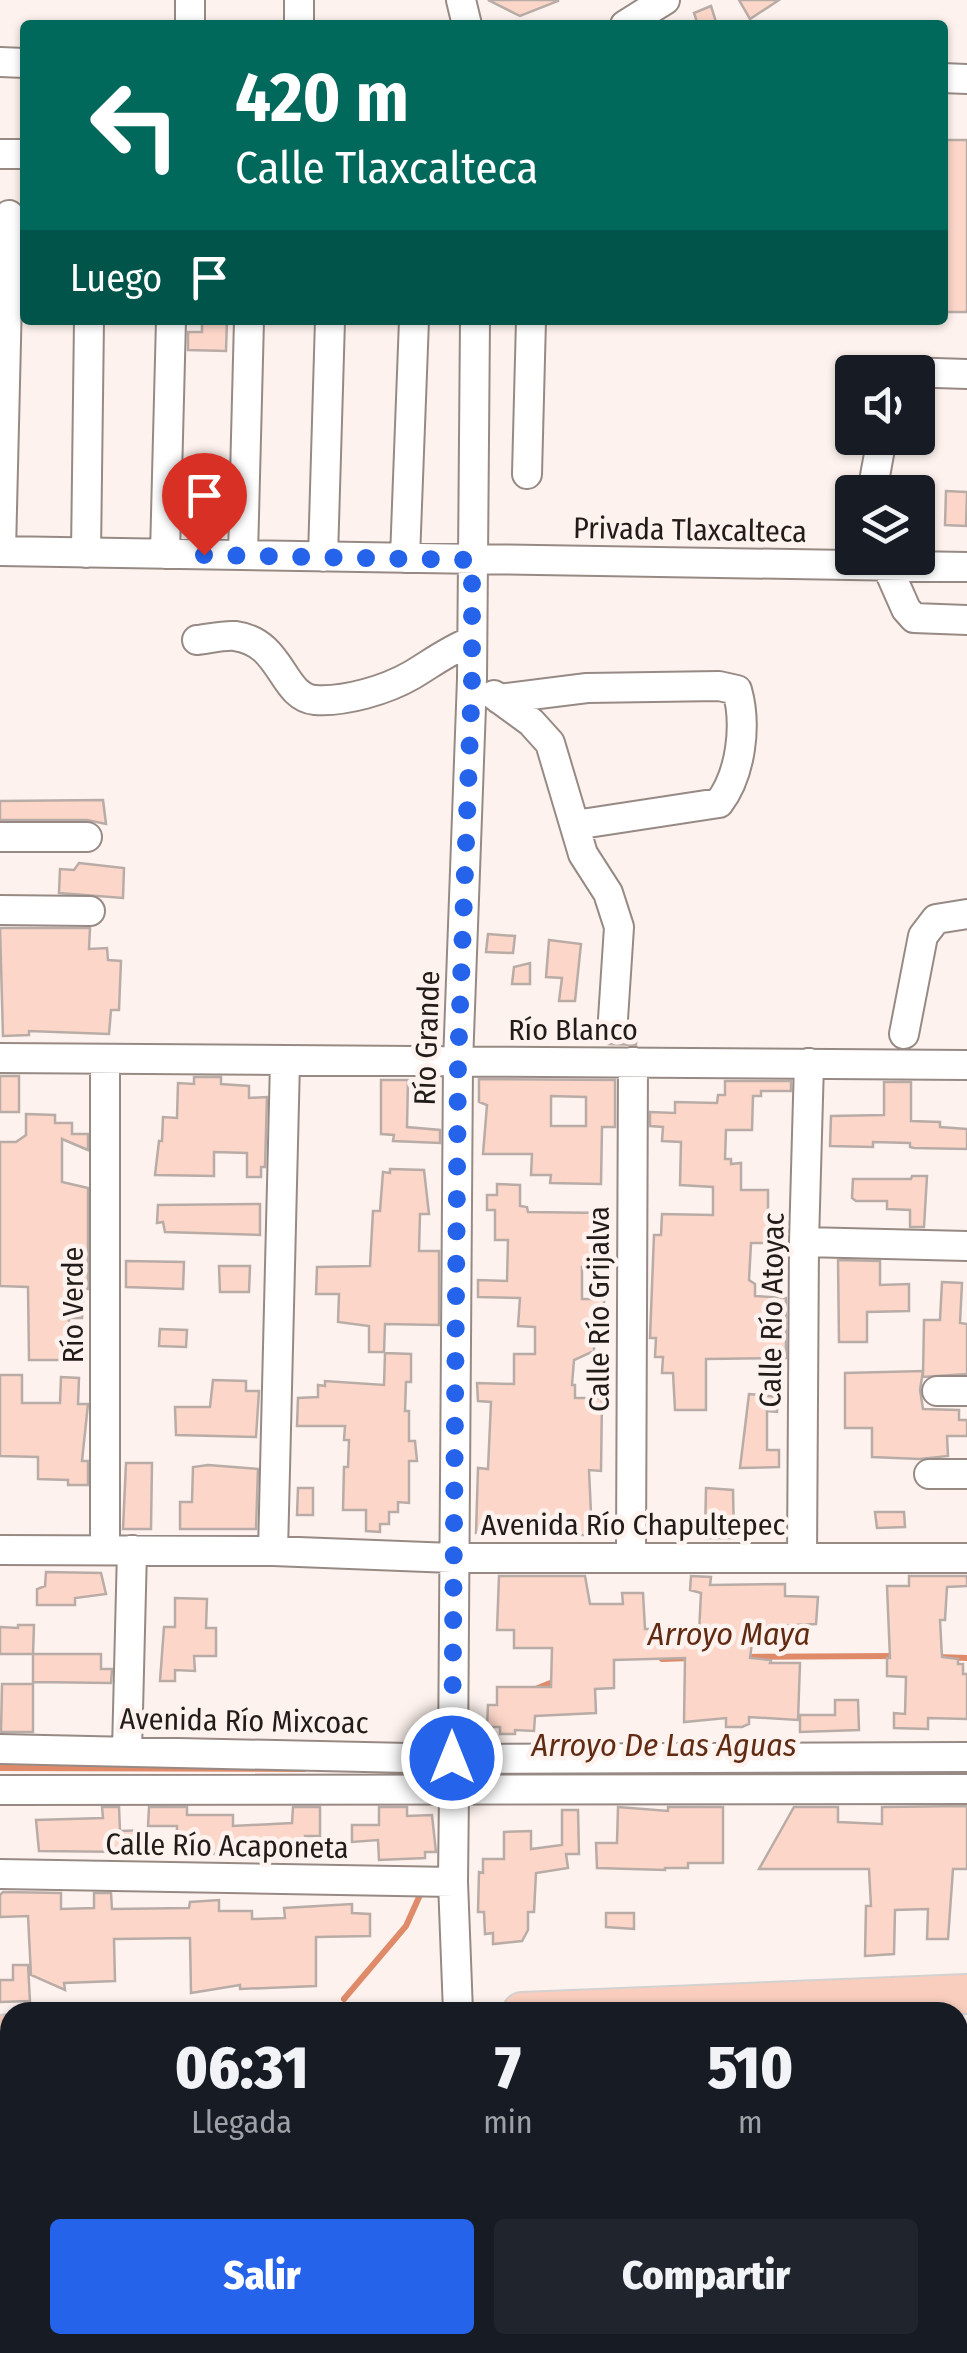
<!DOCTYPE html>
<html lang="es">
<head>
<meta charset="utf-8">
<style>
  :root { --surface:#171b24; --page:#20242c; --text:#f1f3f6; --muted:#9ea1a6; --accent:#2563eb }
  body { margin:0; font-family:"Fira Sans Condensed",sans-serif; background:var(--page); color:var(--text); height:100vh; display:flex; flex-direction:column; font-size:38px; white-space:nowrap }
  * { box-sizing:border-box; margin:0 }
  p { font-size:32px; color:var(--muted) }
  .icon { flex:none; width:55px; height:55px; fill:none; stroke:currentColor; stroke-width:2; stroke-linecap:round; stroke-linejoin:round }
  .map { position:relative; flex:1; overflow:hidden }
  .side { position:absolute; left:0px; top:2002px; width:968px; height:352px; display:flex; flex-direction:column; background:var(--surface); border-radius:30px 30px 0 0; box-shadow:0 2px 8px #0004 }
  .side>* { flex:none }
  .hud { position:absolute; left:20px; top:20px; width:928px; height:305px; border-radius:10px; box-shadow:0 2px 8px #0004; background:#00695c; color:#fff; overflow:hidden }
  .controls { position:absolute; left:835px; top:355px; display:grid; gap:20px }
  .controls a { display:grid; place-items:center; width:100px; height:100px; border-radius:10px; background:var(--surface); box-shadow:0 2px 8px #0004; font-size:50px }
  .pin { position:absolute; display:grid; place-items:center; width:85px; height:85px; color:#fff; margin:-102px -42px; border-radius:50% 50% 50% 0; rotate:-45deg; box-shadow:0 0 10px #0007 }
  .pin .icon { rotate:45deg }
  .me { position:absolute; width:110px; margin:-55px; rotate:0deg; stroke-linejoin:round; filter:drop-shadow(0 0 8px #0008) }
  .turn { display:flex; align-items:center; gap:35px; height:210px; padding:0 50px; font-size:45px }
  .turn .icon { width:130px; height:130px; stroke-width:2.5 }
  .turn b { display:block; font-size:70px; line-height:85px }
  .then { display:flex; align-items:center; height:95px; padding:0 50px; background:#0003; gap:20px; font-size:38px }
  .eta { display:flex; justify-content:space-evenly; align-items:center; height:170px; text-align:center }
  .eta b { font-size:60px; font-weight:800; line-height:70px }
  .cta { display:flex; gap:20px; margin-top:auto; padding:20px 50px }
  .cta a { flex:1; height:115px; border-radius:10px; background:var(--accent); color:#fff; font-size:40px; font-weight:800; line-height:115px; text-align:center }
  .cta a+a { background:var(--page); color:var(--text) }
  .map>svg:first-child { display:block }
  .lines { fill:none; stroke-linecap:round; stroke-linejoin:round }
  .stream { stroke:#df8b69; stroke-width:6 }
  .building { fill:#fcd7c9; stroke:#b9aca7; stroke-width:2.5; fill-rule:evenodd }
  .minor-casing { stroke:#978a85; stroke-width:32 }
  .major-casing { stroke:#d3d2d1; stroke-width:42 }
  .minor { stroke:#fff; stroke-width:28 }
  .major { stroke:#f9cebe; stroke-width:38 }
  .route { stroke:#2563eb; stroke-width:18; stroke-dasharray:0 32.4 }
  .labels { text-anchor:middle; stroke-width:9; stroke-linejoin:round; paint-order:stroke }
  .street-label { font-size:30px; fill:#211c1a; stroke:#fdf2ed }
  .water-label { font-size:32px; font-style:italic; fill:#602a13; stroke:#fdf2ed }
</style>
</head>
<body>
<div class="map">
<svg width="967" height="2353" viewBox="0 0 967 2353">
  <rect width="100%" height="100%" fill="#fdf2ed"/>
  <g class="lines">
    <path class="stream" d="M742 1657 895 1656
      M937 1657 967 1658
      M662 1659 690 1658
      M533 1690 558 1680
      M0 1768 304 1769
      M576 1772 967 1771
      M344 1999 406 1926 420 1895"/>
  </g>
  <path class="building" d="M488 0H558V1L520 16Z
    M739 0H779L750 19Z
    M711 6 717 25H698L694 13Z
    M942 140H967V312H942Z
    M202 320H227L226 351 188 350V332H202Z
    M946 491 967 492 966 526 945 525Z
    M103 800 106 824 87 820H0V801Z
    M79 863 124 868 123 898 59 893 60 869 74 870Z
    M0 928H90L89 949 107 948 108 960 121 961 119 1010H111L109 1034 29 1031V1035L3 1036Z
    M488 934 515 936 513 953 486 952Z
    M549 940 581 944 575 1001H559L562 978 546 977Z
    M530 963V984H512L514 967Z
    M628 1028 637 1029 636 1045 609 1044 610 1036 620 1035Z
    M0 1076H19V1112H0Z
    M194 1077H221V1084L249 1086V1098L267 1097 265 1167H261V1177H247V1153L214 1152V1176L155 1175 159 1141H162L163 1117 177 1118 178 1083 194 1084Z
    M479 1079 615 1080V1127H602L601 1184 550 1183 551 1175H531L532 1154H483L487 1105 479 1102ZM551 1096 586 1097V1126H551Z
    M381 1080H408L407 1127 440 1130V1143L393 1141 394 1135 381 1134Z
    M725 1081H791V1091H761V1096H753L752 1130H726L725 1159H731V1164L741 1163V1190H768V1217H774L773 1243H751L749 1280 755 1284V1296L786 1298V1358L706 1359V1410H675L673 1373H662L663 1357H655L656 1338H650L654 1235H661L662 1214 713 1215V1187L680 1185 681 1142 662 1141 663 1127 650 1126V1112L675 1113V1102L717 1103 718 1095H725Z
    M884 1082H911V1121L940 1122V1127L967 1129V1149L914 1148 910 1147V1143L873 1142V1147L830 1146 831 1116 884 1115Z
    M26 1114 55 1115V1123H72V1134H88V1150L62 1139V1182L88 1188V1289H84L82 1318H69V1360H29L28 1287 0 1286V1142H16L26 1135Z
    M390 1169 424 1170 429 1214H420L419 1251H439V1325L385 1324 384 1352H369V1326L338 1322 339 1294H316L317 1267 370 1266 373 1211H380L383 1172 390 1173Z
    M912 1176H927L924 1227H910V1210L887 1209V1201H856L852 1198 853 1179H911Z
    M497 1184 520 1185V1206L527 1207 528 1212 606 1213 607 1242H595L594 1256 589 1257V1267H582V1299H604V1328H594V1351L574 1360 572 1385H575V1398H602L601 1471 589 1470 592 1535H563V1519H533V1534L476 1533 478 1468 488 1469 491 1402 478 1401 477 1383 514 1384V1354H535V1327L518 1326 520 1298 478 1297V1280L507 1281 508 1240H495V1210H487V1195H497Z
    M260 1204V1235L165 1232 163 1222 157 1223 158 1205Z
    M838 1260 880 1261V1285L909 1284V1311L867 1312V1342H839Z
    M126 1261 184 1262 183 1289 126 1287Z
    M219 1266H250L249 1292H220Z
    M942 1282 962 1283 960 1323 967 1324V1374L923 1377 924 1320H940Z
    M160 1329 187 1330 186 1347 159 1346Z
    M385 1353 411 1354V1382H406L405 1411H409V1441H415L417 1461H409V1503L398 1502V1512H389V1524H380V1532L366 1531V1510H343L344 1467H348L349 1440H344L345 1426H297L298 1398 318 1397V1385L325 1386V1381L384 1385Z
    M923 1371 920 1390 923 1409 959 1410V1420H967V1436H947L948 1456 920 1459 872 1457V1428H845V1373Z
    M0 1375H22V1403H60L61 1377 79 1378 78 1404H88L82 1461H88V1485H68V1480L38 1479V1457L0 1456Z
    M213 1380 246 1381V1391H259L256 1437 176 1435 175 1407H210Z
    M749 1394 778 1397 777 1412 767 1411V1450H779V1467L740 1468Z
    M126 1463H152L151 1529H123Z
    M208 1465 258 1469 256 1529H180V1502H192L193 1467Z
    M298 1488H313V1515H297Z
    M706 1488 733 1490 734 1538H705Z
    M875 1512H904L905 1527 877 1528Z
    M46 1572 101 1573 106 1594 75 1598V1605H37V1589L45 1586Z
    M499 1576H585L590 1604H623L622 1593H643L645 1629H655V1632L699 1633 701 1593 690 1590 691 1576 711 1577 710 1585 785 1584V1596L818 1597 816 1624 754 1627 750 1658 771 1660 770 1663H800L798 1720 749 1717V1724L742 1727H726V1718L684 1722 685 1658 614 1660V1688L595 1689 596 1713 535 1716 534 1731 515 1730V1734H500V1727H487L488 1705H497V1687H551L552 1648H514V1630H497Z
    M909 1576H967V1586L947 1587 945 1620H940L942 1657 958 1659V1664H963V1674H967V1719L928 1718V1729L894 1728V1713L905 1714 906 1677 887 1676V1658H890L887 1586H909Z
    M175 1598 207 1599 206 1628H216V1656H194L195 1671 175 1670V1681H160L164 1627H175Z
    M18 1625H34L33 1654H101V1669H112L111 1683 33 1682V1654H0V1627L18 1628Z
    M2 1684H33V1732H1Z
    M835 1700H858L859 1730 800 1732V1715H835Z
    M967 1806V1869H953L948 1939H927L928 1909 895 1910 894 1954 865 1956 866 1906H871L869 1869H759L794 1807H838V1822L882 1824V1807Z
    M102 1807H119L120 1831 148 1830V1856H132V1852L39 1851 36 1820 103 1818Z
    M149 1807H187V1815H233V1826L292 1823 293 1807H320V1836H305V1842L292 1843 293 1856 177 1853V1826H148Z
    M379 1807H407V1816L432 1815 436 1852H425V1858L379 1860 378 1840 352 1842V1825H379Z
    M618 1807 668 1811V1807H723V1863H688V1868H665V1870L597 1868 596 1843H617Z
    M562 1810H578L579 1854H566L568 1868 536 1873 534 1912H528V1930L522 1941 493 1944V1933L485 1934 484 1912H478L479 1872 483 1873V1859H504V1832L531 1831V1849L562 1845Z
    M3 1892 61 1893V1909L94 1908V1893H111L112 1909 189 1908 190 1902 219 1900V1911H252V1919L285 1918 284 1908 352 1904V1913L370 1914V1936L316 1937V1986L240 1989V1985L191 1993 190 1938 114 1939 115 1981 64 1983 65 1990 31 1975 28 1916 0 1917V1895Z
    M606 1913H634V1929L606 1927Z
    M13 1965H28L30 2001 0 2002V1980H13Z"/>
  <g class="lines">
    <defs>
      <path id="minor" d="M461 0 467 25
        M190 25V0
        M299 25V0
        M625 25 665 0
        M0 62 25 63
        M942 78 967 79
        M0 154H25
        M906 372 967 374
        M527 474 531 320
        M872 492 882 438
        M0 551 967 567
        M1 551 9 215
        M86 553 89 320
        M165 554 171 320
        M243 555 249 320
        M323 557 330 320
        M405 558 414 320
        M887 566 906 609 914 618 967 620
        M197 640C208 639 223 635 235 636 283 642 281 697 315 700 345 702 386 690 412 675 432 663 449 650 472 641
        M494 695 531 722 550 743 583 854 608 893 619 927 613 1019
        M499 699 587 688 719 686 737 690C747 725 741 774 719 803L575 825
        M0 837H87
        M0 910 90 911
        M904 1034 923 936 936 919 967 914
        M0 1058 967 1065
        M105 1060V1550
        M804 1242 967 1246
        M937 1391H967
        M929 1474H967
        M0 1550 273 1551 452 1558H967
        M273 1551 285 1062
        M631 1556 633 1062
        M802 1558 804 1242 809 1063
        M0 1749 453 1759 967 1757
        M127 1751 132 1550
        M453 1759 458 1063 472 679 475 320
        M0 1790 967 1789
        M454 1791 453 1882 458 2012
        M0 1874 453 1882
        M958 2263 967 2270
        M22 2345V2353
        M171 2345 175 2353
        M213 2353 219 2345
        M935 2353 967 2347"/>
      <path id="major" d="M522 2012 967 1994
        M0 2035 10 2034
        M958 2089H967
        M0 2141 10 2140"/>
    </defs>
    <use href="#minor" class="minor-casing"/>
    <use href="#major" class="major-casing"/>
    <use href="#minor" class="minor"/>
    <use href="#major" class="major"/>
  </g>
  <g class="lines">
    <path class="route" d="M204 555 472 560V679L458 1063 452 1758"/>
  </g>
  <g class="labels">
    <g class="street-label">
      <text transform="translate(690 530) rotate(1)" y="10">Privada Tlaxcalteca</text>
      <text x="573" y="1040">Río Blanco</text>
      <text transform="translate(427 1038) rotate(-88)" y="10">Río Grande</text>
      <text transform="translate(73 1305) rotate(-90)" y="10">Río Verde</text>
      <text transform="translate(599 1309) rotate(-90)" y="10">Calle Río Grijalva</text>
      <text transform="translate(772 1310) rotate(-89)" y="10">Calle Río Atoyac</text>
      <text x="633" y="1535">Avenida Río Chapultepec</text>
      <text transform="translate(244 1721) rotate(1)" y="10">Avenida Río Mixcoac</text>
      <text transform="translate(227 1846) rotate(1)" y="10">Calle Río Acaponeta</text>
    </g>
    <g class="water-label">
      <text x="729" y="1645">Arroyo Maya</text>
      <text x="664" y="1756">Arroyo De Las Aguas</text>
    </g>
  </g>
</svg>
<div class="controls">
<a><svg class="icon" aria-label="sound" viewBox="0 0 24 24"><path d="M4 9h4l5-4v14l-5-4H4zM17 9q2 3 0 6"/></svg></a>
<a><svg class="icon" aria-label="layers" viewBox="0 0 24 24"><path d="M12 4l9 5-9 5-9-5zM3 14l9 5 9-5"/></svg></a>
</div>
<div class="pin" style="left:204px;top:555px;background:#d93025"><svg class="icon" aria-label="arrive" viewBox="0 0 24 24"><path d="M6 21V4h12l-3 4 3 4H6"/></svg></div>
<svg class="me" style="left:452px;top:1758px" viewBox="-20 -20 40 40"><circle r="17" fill="#2563eb" stroke="#fff" stroke-width="3"/><path d="M0-11L8 9 0 5-8 9z" fill="#fff"/></svg>
<div class="hud">
<div class="turn"><svg class="icon" aria-label="left" viewBox="0 0 24 24"><path d="M17 20v-9H6M10 6l-5 5 5 5"/></svg><div><b>420 m</b>Calle Tlaxcalteca</div></div>
<div class="then">Luego<svg class="icon" aria-label="arrive" viewBox="0 0 24 24"><path d="M6 21V4h12l-3 4 3 4H6"/></svg></div>
</div>
<section class="side">
<div class="eta">
<div><b>06:31</b><p>Llegada</p></div>
<div><b>7</b><p>min</p></div>
<div><b>510</b><p>m</p></div>
</div>
<div class="cta"><a>Salir</a><a>Compartir</a></div>
</section>
</div>
</body>
</html>
